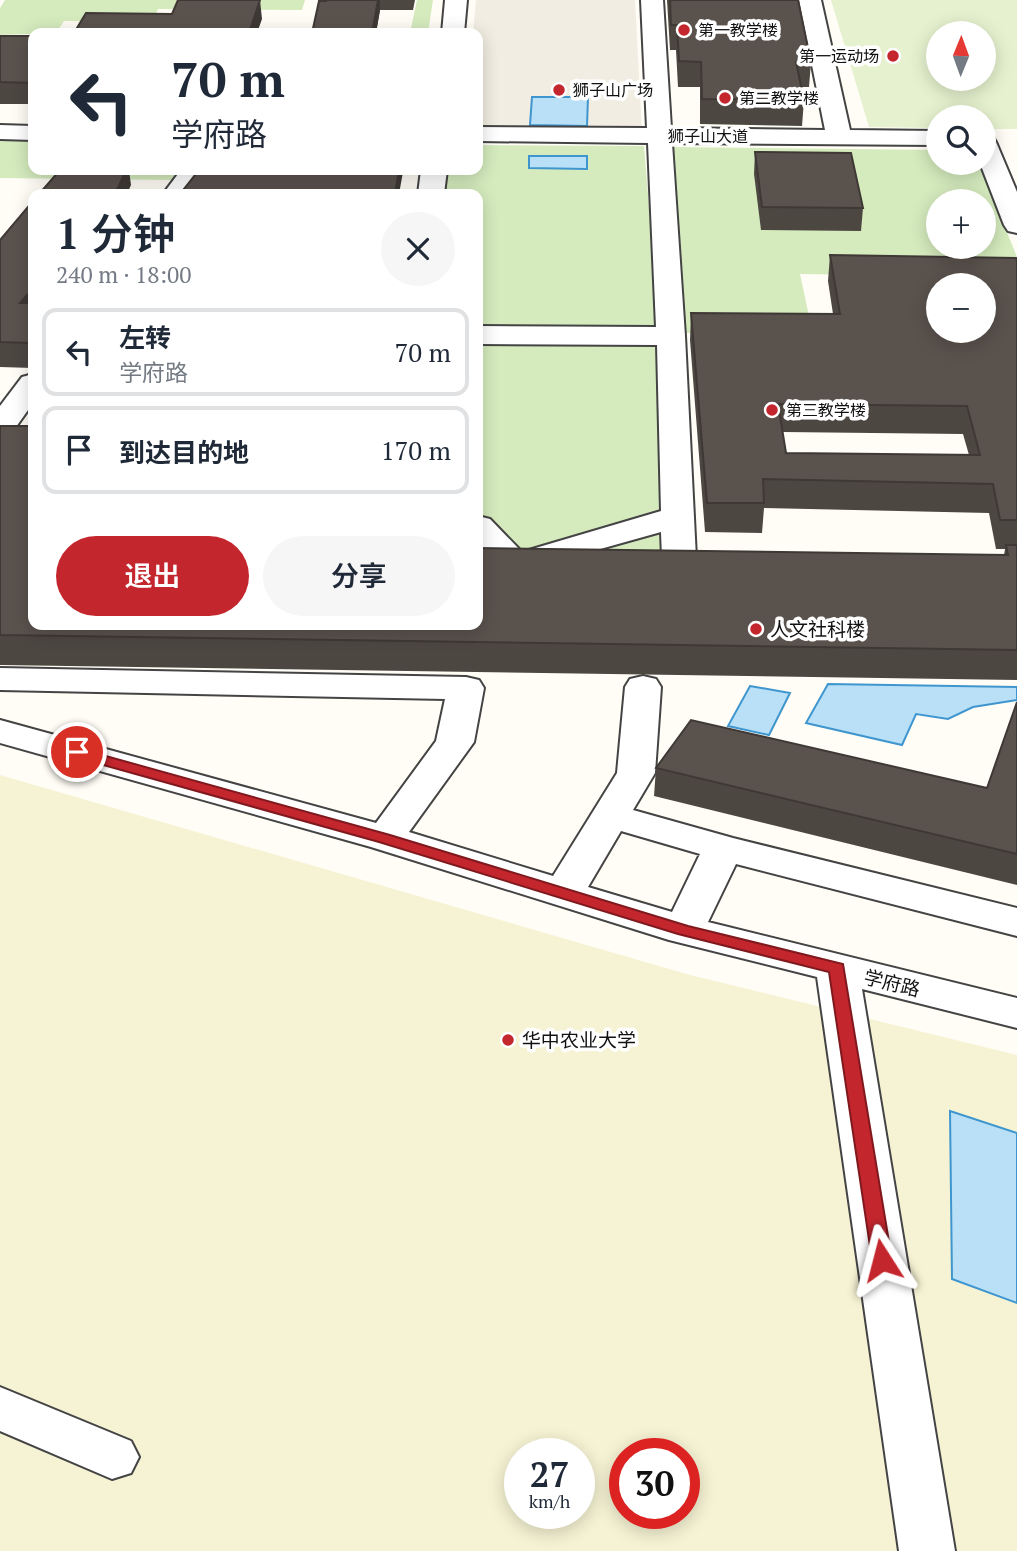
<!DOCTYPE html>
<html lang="zh">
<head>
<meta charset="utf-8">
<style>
  :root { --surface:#fff; --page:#f6f6f7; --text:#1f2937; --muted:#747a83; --line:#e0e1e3; --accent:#c4262e }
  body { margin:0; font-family:"PT Serif","Noto Sans SC",serif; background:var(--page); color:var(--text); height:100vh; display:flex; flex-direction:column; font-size:26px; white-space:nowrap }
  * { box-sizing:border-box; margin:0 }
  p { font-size:23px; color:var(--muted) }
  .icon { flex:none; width:38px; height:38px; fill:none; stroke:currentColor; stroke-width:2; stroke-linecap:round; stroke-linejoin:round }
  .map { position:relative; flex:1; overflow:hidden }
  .side { position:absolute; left:28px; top:189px; width:455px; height:441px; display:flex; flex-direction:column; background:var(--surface); border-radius:14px; box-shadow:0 4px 18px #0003 }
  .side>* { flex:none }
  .top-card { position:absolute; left:28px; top:28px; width:455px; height:147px; border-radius:14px; box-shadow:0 4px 18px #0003; background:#fff; color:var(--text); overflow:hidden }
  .needle { width:46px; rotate:1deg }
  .controls { position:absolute; left:926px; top:21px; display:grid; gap:14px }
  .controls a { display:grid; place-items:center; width:70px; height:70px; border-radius:50%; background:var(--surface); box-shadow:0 4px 18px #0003; font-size:35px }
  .speed { position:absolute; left:504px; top:1438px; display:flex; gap:14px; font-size:35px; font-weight:700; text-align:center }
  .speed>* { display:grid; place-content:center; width:91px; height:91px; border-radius:50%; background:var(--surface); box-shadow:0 4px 18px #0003; line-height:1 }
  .speed small { font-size:18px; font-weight:400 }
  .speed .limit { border:10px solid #d22; background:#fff; color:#111 }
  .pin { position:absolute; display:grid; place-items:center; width:60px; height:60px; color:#fff; margin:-30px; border:4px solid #fff; border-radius:50%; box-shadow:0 2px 7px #0007 }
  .me { position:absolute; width:77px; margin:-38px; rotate:351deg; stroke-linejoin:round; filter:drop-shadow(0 0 5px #0008) }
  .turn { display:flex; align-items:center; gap:24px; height:147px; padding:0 28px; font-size:32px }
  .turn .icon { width:91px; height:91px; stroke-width:2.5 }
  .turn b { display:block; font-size:49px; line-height:60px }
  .round { display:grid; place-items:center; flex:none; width:74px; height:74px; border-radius:37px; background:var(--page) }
  .overview { display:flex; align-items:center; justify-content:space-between; height:119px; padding:0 28px }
  h1 { font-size:42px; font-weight:600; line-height:52px }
  .button { display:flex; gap:14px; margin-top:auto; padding:14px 28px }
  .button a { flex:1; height:80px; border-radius:42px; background:var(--accent); color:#fff; font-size:28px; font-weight:600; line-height:80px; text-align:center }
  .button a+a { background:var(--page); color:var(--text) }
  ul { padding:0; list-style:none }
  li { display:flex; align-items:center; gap:21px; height:88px; margin:0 14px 10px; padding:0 14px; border:4px solid var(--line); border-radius:14px }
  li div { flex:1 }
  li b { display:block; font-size:26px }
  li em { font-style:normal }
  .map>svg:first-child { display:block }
  .farmland { fill:#f6f3d4; fill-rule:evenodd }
  .green { fill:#d5ebbd; fill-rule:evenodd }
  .pitch { fill:#e6f2cf; fill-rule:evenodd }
  .plaza { fill:#f1ede2 }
  .water { fill:#b9e0f7; stroke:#3f96cf; stroke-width:2 }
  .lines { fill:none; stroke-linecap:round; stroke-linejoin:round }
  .minor-casing { stroke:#444; stroke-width:4 }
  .minor { fill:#fff; fill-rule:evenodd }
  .wall { fill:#4d4742; fill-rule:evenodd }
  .shaded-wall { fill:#3f3936 }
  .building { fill:#5a524d; stroke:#3f3936; stroke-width:2; fill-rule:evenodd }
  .route { fill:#c4262e; stroke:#7f191e; stroke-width:2 }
  .poi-dot { fill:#c4262e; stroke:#fff; stroke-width:2.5 }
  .labels { text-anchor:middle; stroke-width:7; stroke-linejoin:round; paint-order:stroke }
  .far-poi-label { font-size:16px; fill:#111; stroke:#fff; text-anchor:start }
  .far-street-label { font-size:16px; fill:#111; stroke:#fff }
  .poi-label { font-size:19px; fill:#111; stroke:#fff; text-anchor:start }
  .street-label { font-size:19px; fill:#111; stroke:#fff }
</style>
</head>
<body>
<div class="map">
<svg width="1017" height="1551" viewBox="0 0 1017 1551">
  <rect width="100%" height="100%" fill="#fffdf5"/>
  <path class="farmland" d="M0 775 690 975 1017 1055V1551H0ZM520 1454H579V1514H520ZM625 1454H684V1514H625Z"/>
  <path class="green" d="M5 0H305L302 10 158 9 153 22 64 21 56 33 0 35V8Z
    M417 0H433L428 33H410Z
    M0 140H33V170H183L176 180 0 178Z
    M478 145 644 146 660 342 668 552 478 551V194H441L444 170H478Z
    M672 147 938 150V163H979L1017 257V277L800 274 813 335 684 333ZM938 201H984V247H938Z"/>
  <path class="pitch" d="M831 0H1017V129H984V117H938V128L869 127ZM938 33H984V79H938Z"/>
  <path class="plaza" d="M476 0H635L642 131 478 130V33H473Z"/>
  <path class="water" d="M532 97H588L587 126 530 125Z
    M529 156H587V169L529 168Z
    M828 684 1017 687V700L973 707 948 719 916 714 902 745 806 723Z
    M750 686 790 693 769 735 728 726Z
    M950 1111 1017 1133V1303L952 1279Z"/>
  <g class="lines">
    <defs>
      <path id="minor" d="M445 0H467L464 33H442Z
        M641 0H663L671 128 825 130 799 0H821L850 130 938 131V145L672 143 685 336 696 558 691 565 679 568 667 565 662 558 661 532 536 567 522 562C503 574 491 558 478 545V516L490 519 522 552 661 511 657 345 478 344V326L656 327 648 143 478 141V127L647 128Z
        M0 125 33 126V140L0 139Z
        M984 135 993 137 996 142 1017 192V233L1008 231 1004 225 980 163H984Z
        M181 170H207L189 194H163Z
        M421 170H447L444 194H418Z
        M33 374V403L11 434 0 436V406L22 377Z
        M0 668 466 677 479 680 484 688 474 742 409 832 553 876 617 773 625 687 630 679 643 676 656 679 661 687 655 773 633 810 733 838 1017 908V936L736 864 708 922 1017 998V1028L862 989 955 1551H899L817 977 669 940 371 847 0 743V720L376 823 436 741 445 699 0 690ZM621 831 700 854 672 912 588 887Z
        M0 1387 131 1441 139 1457 131 1473 112 1479 0 1431Z"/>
    </defs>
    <use href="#minor" class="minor-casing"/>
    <use href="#minor" class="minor"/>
  </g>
  <path class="wall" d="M326 0H415L413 10H380L376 33H312Z
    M667 0H798L811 62 809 87H801L804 100 802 126 700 124V87H678L676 50H670Z
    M0 36H33V104H0Z
    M755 152 863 208 861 231 761 230 754 174Z
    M33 201V368L0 367V240Z
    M830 255 1017 261V680L0 665V426L33 625 1004 555 1005 549H996L989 513 764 508 762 533 705 532 690 340 691 313 833 314 828 281ZM783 432 963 434 969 455 786 453Z
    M1017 702V885L654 796 656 768 987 788Z"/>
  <path class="shaded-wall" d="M260 0 262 19 257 33H249Z
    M378 0H380V10L376 33H372Z
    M126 170H129L131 185 127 194H113Z
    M399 170H403V172L399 194H395Z
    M33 288V316L20 303Z
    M33 334V366L30 343Z"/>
  <path class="building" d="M178 0H260L249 33H74L86 13 172 14Z
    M326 0H378L372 33H312L319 1H326Z
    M670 0H798L811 62H796L804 100 702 99 701 62 679 61 677 25H671Z
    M0 36H33V83L0 82Z
    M755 152 851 153 863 208 762 207Z
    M60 170H126L119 186 113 194H39Z
    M199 170H399L395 194H180Z
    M33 201V288L20 303H33V334L30 343 0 342V240Z
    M830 255 1016 258 1017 261V520H1000L993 484 763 479 764 503H707L691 313 840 314ZM938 285H984V331H938ZM778 404 967 406 980 455 786 453Z
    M0 426H33V625H478V548L1008 555 1006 545H1017V650L0 635Z
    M1017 702V854L656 768 691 720 987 788Z"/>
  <path class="route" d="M77 748 390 835 688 926 843 964 892 1260 889 1265 882 1268 875 1265 872 1260 829 972 678 934 379 842 71 756 69 752 71 749Z"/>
  <g class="poi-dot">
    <circle cx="684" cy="30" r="7"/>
    <circle cx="893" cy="56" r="7"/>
    <circle cx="559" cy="90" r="7"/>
    <circle cx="725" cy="98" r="7"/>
    <circle cx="772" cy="410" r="7"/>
    <circle cx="756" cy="629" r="7"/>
    <circle cx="508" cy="1040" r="7"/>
  </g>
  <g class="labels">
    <g class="far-poi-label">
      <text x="698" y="36">第一教学楼</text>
      <text x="879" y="62" text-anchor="end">第一运动场</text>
      <text x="573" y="96">狮子山广场</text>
      <text x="739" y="104">第二教学楼</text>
      <text x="786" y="416">第三教学楼</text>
    </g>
    <g class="far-street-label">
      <text x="708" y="142">狮子山大道</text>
    </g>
    <g class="poi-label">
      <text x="770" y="636">人文社科楼</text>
      <text x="522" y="1047">华中农业大学</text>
    </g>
    <g class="street-label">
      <text transform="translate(892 983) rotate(14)" y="7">学府路</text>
    </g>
  </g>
</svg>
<div class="controls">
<a><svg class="needle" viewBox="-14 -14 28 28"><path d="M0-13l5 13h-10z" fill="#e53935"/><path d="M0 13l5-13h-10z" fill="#747a83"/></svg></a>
<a><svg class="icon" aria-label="search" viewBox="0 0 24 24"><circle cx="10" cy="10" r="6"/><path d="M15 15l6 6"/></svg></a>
<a>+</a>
<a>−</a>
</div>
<div class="speed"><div>27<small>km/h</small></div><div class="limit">30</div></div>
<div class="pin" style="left:77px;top:752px;background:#d93025"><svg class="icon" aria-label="arrive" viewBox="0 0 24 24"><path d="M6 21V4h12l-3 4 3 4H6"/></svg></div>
<svg class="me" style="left:882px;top:1260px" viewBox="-20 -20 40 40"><path d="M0-17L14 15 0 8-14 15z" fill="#c4262e" stroke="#fff" stroke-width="4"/></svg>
<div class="top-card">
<div class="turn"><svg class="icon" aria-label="left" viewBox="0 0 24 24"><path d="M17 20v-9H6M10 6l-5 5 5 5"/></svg><div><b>70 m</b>学府路</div></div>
</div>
<section class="side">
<div class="overview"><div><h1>1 分钟</h1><p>240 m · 18:00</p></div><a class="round"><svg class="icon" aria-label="close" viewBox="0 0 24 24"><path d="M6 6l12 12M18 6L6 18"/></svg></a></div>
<ul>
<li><svg class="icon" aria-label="left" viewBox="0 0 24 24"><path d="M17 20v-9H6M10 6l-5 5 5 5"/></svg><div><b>左转</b><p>学府路</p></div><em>70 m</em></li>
<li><svg class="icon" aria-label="arrive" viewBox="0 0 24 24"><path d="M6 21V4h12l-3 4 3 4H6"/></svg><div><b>到达目的地</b></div><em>170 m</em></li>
</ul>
<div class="button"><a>退出</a><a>分享</a></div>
</section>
</div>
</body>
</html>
